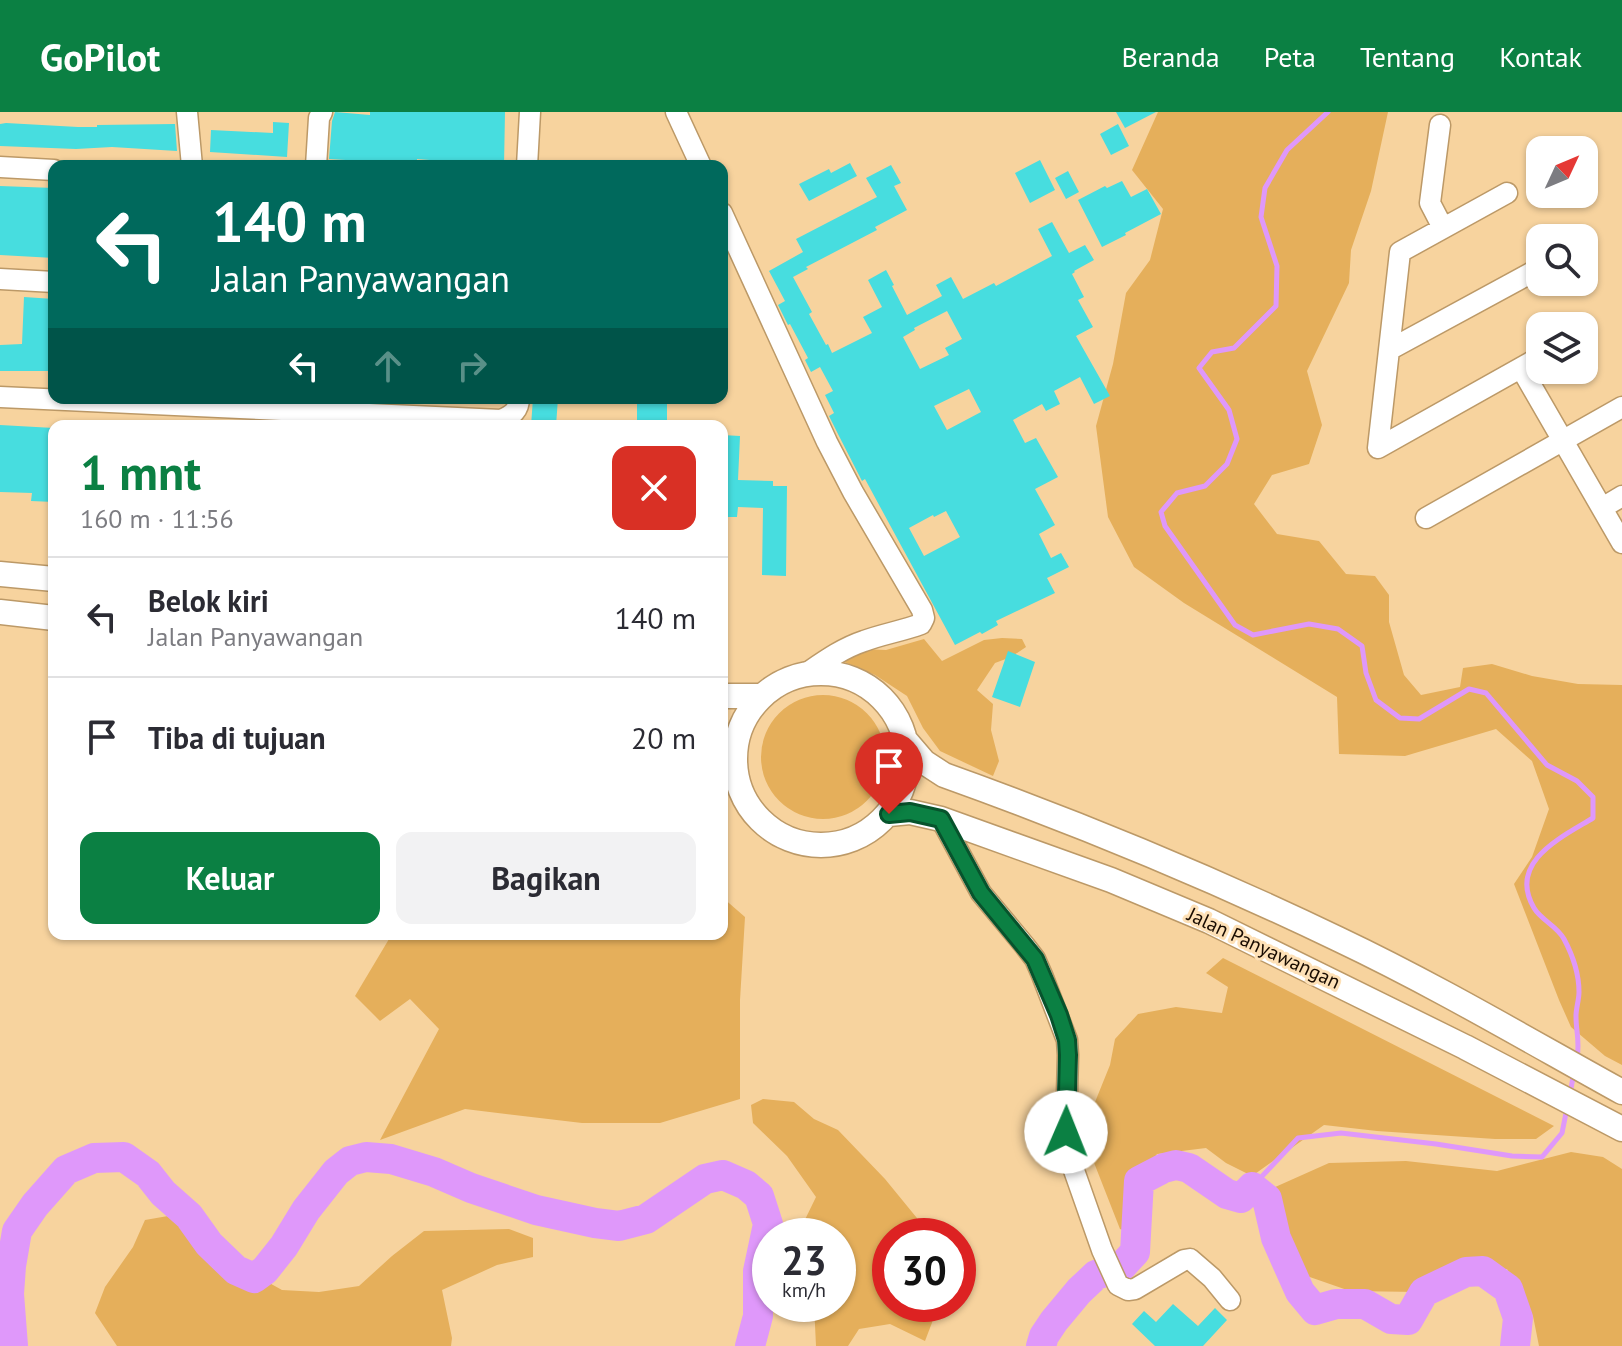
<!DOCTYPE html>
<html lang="id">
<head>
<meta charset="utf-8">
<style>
  :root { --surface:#fff; --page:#f2f2f3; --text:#2b2b33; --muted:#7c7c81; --line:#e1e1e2; --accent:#0b8043 }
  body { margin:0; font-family:"PT Sans",sans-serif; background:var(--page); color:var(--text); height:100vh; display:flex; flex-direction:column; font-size:30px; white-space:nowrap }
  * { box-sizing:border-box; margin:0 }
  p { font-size:26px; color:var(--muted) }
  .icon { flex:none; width:44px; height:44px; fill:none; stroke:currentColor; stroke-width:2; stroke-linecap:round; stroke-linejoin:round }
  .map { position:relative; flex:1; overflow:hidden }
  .drawer { position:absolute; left:48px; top:308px; width:680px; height:520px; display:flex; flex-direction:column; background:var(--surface); border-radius:16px; box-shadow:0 2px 6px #0004 }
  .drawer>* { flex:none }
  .top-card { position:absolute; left:48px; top:48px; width:680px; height:244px; border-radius:16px; box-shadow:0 2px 6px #0004; background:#00695c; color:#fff; overflow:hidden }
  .needle { width:52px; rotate:46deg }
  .tools { position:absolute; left:1526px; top:24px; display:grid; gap:16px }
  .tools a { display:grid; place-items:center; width:72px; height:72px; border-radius:16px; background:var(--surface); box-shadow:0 2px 6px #0004; font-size:40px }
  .speed { position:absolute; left:752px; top:1106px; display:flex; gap:16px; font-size:40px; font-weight:700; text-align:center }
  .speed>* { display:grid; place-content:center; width:104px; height:104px; border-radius:50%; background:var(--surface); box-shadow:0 2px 6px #0004; line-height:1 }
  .speed small { font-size:20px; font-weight:400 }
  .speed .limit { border:12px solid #d22; background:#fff; color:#111 }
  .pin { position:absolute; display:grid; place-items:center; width:68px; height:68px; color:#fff; margin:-82px -34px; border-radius:50% 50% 50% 0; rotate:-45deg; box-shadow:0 0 8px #0007 }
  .pin .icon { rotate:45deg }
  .me { position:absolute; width:88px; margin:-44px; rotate:1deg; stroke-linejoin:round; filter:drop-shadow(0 0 6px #0008) }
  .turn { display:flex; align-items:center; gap:28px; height:168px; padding:0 32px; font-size:36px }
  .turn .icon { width:104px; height:104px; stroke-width:2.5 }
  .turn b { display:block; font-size:56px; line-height:68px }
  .lanes { display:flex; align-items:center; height:76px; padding:0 32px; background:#0003; justify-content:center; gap:40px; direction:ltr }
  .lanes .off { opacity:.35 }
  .round { display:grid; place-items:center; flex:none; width:84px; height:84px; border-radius:16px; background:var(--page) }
  .headline { display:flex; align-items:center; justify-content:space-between; height:136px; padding:0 32px }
  h1 { font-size:48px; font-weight:600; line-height:60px; color:var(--accent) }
  .button { display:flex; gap:16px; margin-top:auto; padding:16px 32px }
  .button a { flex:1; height:92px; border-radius:16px; background:var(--accent); color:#fff; font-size:32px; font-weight:600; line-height:92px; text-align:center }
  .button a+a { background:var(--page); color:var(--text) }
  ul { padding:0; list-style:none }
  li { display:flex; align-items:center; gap:24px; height:120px; padding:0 32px; border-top:2px solid var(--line) }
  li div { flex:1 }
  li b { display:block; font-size:30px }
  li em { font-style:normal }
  header { display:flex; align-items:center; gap:48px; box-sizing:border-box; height:112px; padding:0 40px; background:var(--accent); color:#fff }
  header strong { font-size:38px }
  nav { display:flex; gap:44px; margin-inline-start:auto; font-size:28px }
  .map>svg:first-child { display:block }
  .green { fill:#e5af5b }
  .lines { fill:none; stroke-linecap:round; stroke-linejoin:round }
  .stream { stroke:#df98fa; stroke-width:5 }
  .river { stroke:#df98fa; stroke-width:30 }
  .building { fill:#47dddf; fill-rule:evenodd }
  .minor-casing { stroke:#bc9967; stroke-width:23 }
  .major-casing { stroke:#bc9967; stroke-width:27 }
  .minor { stroke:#fff; stroke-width:20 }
  .major { stroke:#fff; stroke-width:24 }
  .route-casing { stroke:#07532c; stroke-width:20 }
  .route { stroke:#0b8043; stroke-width:14 }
  .labels { text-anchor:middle; stroke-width:6; stroke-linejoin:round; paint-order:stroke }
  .street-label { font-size:20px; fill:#180b00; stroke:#fee1b7 }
</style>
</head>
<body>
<header>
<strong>GoPilot</strong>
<nav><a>Beranda</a><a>Peta</a><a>Tentang</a><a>Kontak</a></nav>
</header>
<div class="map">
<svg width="1622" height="1234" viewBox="0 0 1622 1234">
  <rect width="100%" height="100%" fill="#f7d39e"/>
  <path class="green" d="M1158 0H1388L1371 79 1351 138 1349 171 1307 259 1322 313 1309 352 1272 363 1254 392 1277 422 1319 429 1346 462 1375 464 1389 483V510L1404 563 1421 583 1460 575 1463 556 1492 552 1532 564 1578 572 1622 573V953L1605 944 1571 915 1559 888 1514 772 1532 745 1549 697 1532 649 1496 617 1405 644 1339 642 1337 585 1184 491 1134 455 1108 405 1096 314 1113 252 1126 181 1150 148 1163 97 1132 58Z
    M1002 526 1022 527 1026 535 1011 545 995 551 977 578 993 592 991 618 999 649 993 664 940 639 923 616 907 584 875 563 842 549 862 537 886 538 924 527 942 549 984 528Z
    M761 645a62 62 0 1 1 124 0a62 62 0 1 1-124 0Z
    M722 785 745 805 740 888V987L660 1011H582L465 997 380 1028 439 917 410 887 380 909 355 884 392 822H722Z
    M1223 846 1554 1014 1536 1027H1495L1377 1019 1324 1013 1252 1064 1226 1051 1206 1036 1157 1042 1131 1077 1128 1120 1120 1117 1091 1043 1093 995 1110 953 1115 927 1138 902 1176 895 1222 901 1228 875 1206 861Z
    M763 987 794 990 814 1007 838 1018 885 1067 930 1122 931 1124H890V1192H936L933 1208 925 1229 890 1212 859 1217 848 1234H816L814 1192H838V1124H797L816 1085 787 1044 753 1011 751 993Z
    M1571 1040 1603 1045 1622 1057V1234H1539L1533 1204 1507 1157 1466 1160 1418 1180 1350 1179 1281 1155 1273 1076 1329 1051 1406 1049 1497 1059Z
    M168 1104 228 1148 282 1178 319 1180 359 1174 392 1144 424 1119 509 1117 533 1126V1145L497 1153 442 1178 452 1226 451 1234H117L95 1201 105 1175 133 1135 145 1108Z"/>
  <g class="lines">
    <path class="stream" d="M1328 0 1287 38 1265 76 1261 105 1277 154 1276 194 1234 236 1212 240 1199 256 1229 298 1237 327 1227 352 1205 374 1177 381 1161 400 1165 414 1235 513 1253 523 1309 512 1338 517 1362 534 1366 561 1376 588 1400 606 1419 607 1469 577 1486 581 1547 653 1577 669 1593 685V706C1562 725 1507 750 1534 796 1541 808 1557 814 1564 827 1572 842 1579 862 1579 880 1579 888 1576 896 1576 904 1576 921 1580 928 1577 947
      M1570 982 1574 960
      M1252 1075 1298 1026 1341 1021 1436 1032 1512 1044 1542 1045 1562 1021 1567 996"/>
    <path class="river" d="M13 1234 9 1182 11 1154 17 1119 35 1093 66 1058 94 1046 124 1045 148 1062 163 1081 189 1104 209 1132 236 1158 254 1166 265 1158 284 1134 306 1098 336 1060 350 1049 366 1045 391 1047 434 1060 471 1076 536 1098 595 1111 619 1114 646 1107 705 1067 723 1063 746 1073 759 1084 768 1112 758 1159V1204L750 1234
      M1041 1234 1044 1224 1054 1209 1079 1179 1096 1163 1122 1154 1135 1140 1139 1069 1164 1056 1176 1053 1189 1056 1227 1082 1241 1086 1252 1075 1267 1087 1276 1126 1300 1180 1315 1198 1336 1192H1365L1391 1207 1408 1208 1424 1180 1466 1160 1483 1159 1508 1177 1518 1206 1515 1234"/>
  </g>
  <path class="building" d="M335 0 370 3V0H505L504 54 417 47V49L395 48V51L329 47 332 9Z
    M1116 0H1156L1125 16Z
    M273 10 289 11 287 45 210 40 211 18 273 21Z
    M6 11 78 15H97V13L175 12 177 39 112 35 76 37 0 34V12Z
    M1118 12 1129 34 1111 43 1100 22Z
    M1040 48 1055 78 1030 91 1015 61Z
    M850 51 857 64 809 89 799 72 829 57 831 61Z
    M891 53 901 71 894 74 907 98 875 115 877 118 806 155 808 157 793 165 812 200 809 202 826 233 828 232 832 241 872 221 863 205 882 195 868 168 886 158 894 173 892 174 907 203 942 184 936 173 951 165 963 187 994 171 996 174 1052 144 1038 117 1052 110 1069 141 1085 133 1094 148 1074 159 1075 160 1072 162 1084 185 1078 188 1093 215 1076 224 1110 284 1094 292 1080 265 1054 279 1060 292 1046 299 1042 292 1013 308 1025 331 1036 326 1058 365 1035 377 1055 413 1039 422 1051 446 1061 441 1069 455 1047 466 1055 481 996 509 998 513 982 522 980 520 955 533 865 367 862 369 839 324 829 304 834 301 825 283 833 279 820 255 811 260 805 248 808 246 790 212 788 213 778 193 785 189 769 159 803 140 796 127 877 85 866 66ZM947 199 962 227 945 236 949 243 920 257 903 225 915 218 914 216ZM969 277 981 300 947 318 934 294ZM946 399 960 425 924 444 909 416 933 403 934 405Z
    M1068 59 1079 80 1066 87 1055 66Z
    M1122 69 1131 85 1147 77 1161 102 1125 121 1126 123 1102 135 1078 88 1105 74 1107 76Z
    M0 74 54 76V146L0 143Z
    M24 185 54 187V259H0V233L22 232Z
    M533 286H558L556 314H531Z
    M637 286H667V314H637Z
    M0 313 54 316V390L31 389 32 381 0 380Z
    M722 323 740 324 738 368 773 369V374H787L786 464 762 463 763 396 738 395 737 405H722Z
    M1008 539 1035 550 1020 595 992 585Z
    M1173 1192 1198 1214 1215 1196 1227 1208 1203 1234H1155L1132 1212 1144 1199 1156 1210Z"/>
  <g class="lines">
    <defs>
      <path id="minor" d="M187 0 192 54
        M676 0 701 54
        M1440 13 1430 91 1443 116
        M316 54 319 6 322 0
        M527 54 530 0
        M0 55 54 58
        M1507 81 1400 140 1378 336 1540 245
        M722 101 827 330 853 380 922 498 924 506 921 512C902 519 883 522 864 529 843 536 826 548 807 561
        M0 167 54 170
        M1389 238 1540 156
        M1521 256 1622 431
        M0 285 501 308C513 303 519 298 519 286
        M1602 396 1622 384
        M1426 406 1622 295
        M941 707 981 781 1025 834 1035 847 1042 863 1067 928 1068 943 1066 1020 1070 1047 1102 1138 1118 1173 1128 1178 1135 1177 1184 1148 1190 1147 1212 1166 1230 1188"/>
      <path id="major" d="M0 462 54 467
        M0 500 54 506
        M735 647a86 86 0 1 1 172 0a86 86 0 1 1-172 0Z
        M722 584H761
        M906 629 924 650 944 663C1078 711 1209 765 1338 827 1435 873 1528 928 1622 980
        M889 702 910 700 941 707 1111 768 1209 809 1465 935 1622 1017"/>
    </defs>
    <use href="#minor" class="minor-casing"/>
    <use href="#major" class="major-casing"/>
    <use href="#minor" class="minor"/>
    <use href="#major" class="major"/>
  </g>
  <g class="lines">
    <defs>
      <path id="route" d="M889 702 910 700 941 707 981 781 1035 847 1059 903 1067 928 1068 943 1066 1020"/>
    </defs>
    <use href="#route" class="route-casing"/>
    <use href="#route" class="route"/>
  </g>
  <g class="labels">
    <g class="street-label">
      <text transform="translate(1264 836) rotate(25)" y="7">Jalan Panyawangan</text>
    </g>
  </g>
</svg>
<div class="tools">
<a><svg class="needle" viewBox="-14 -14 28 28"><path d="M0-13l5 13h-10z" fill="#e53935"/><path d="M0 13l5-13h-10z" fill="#7c7c81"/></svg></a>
<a><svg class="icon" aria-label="search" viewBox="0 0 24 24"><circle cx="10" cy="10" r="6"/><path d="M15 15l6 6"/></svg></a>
<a><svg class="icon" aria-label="layers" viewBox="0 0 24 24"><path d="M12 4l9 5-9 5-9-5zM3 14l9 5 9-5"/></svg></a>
</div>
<div class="speed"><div>23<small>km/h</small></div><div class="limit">30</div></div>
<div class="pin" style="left:889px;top:702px;background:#d93025"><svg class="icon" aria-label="arrive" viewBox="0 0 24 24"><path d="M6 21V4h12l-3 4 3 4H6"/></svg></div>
<svg class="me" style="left:1066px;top:1020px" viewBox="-20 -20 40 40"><circle r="19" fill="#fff"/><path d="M0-13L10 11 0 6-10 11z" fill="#0b8043"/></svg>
<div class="top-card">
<div class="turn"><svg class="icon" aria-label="left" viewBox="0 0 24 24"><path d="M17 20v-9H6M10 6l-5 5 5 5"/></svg><div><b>140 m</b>Jalan Panyawangan</div></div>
<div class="lanes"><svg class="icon" aria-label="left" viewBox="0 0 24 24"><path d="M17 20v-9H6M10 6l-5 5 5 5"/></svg><svg class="icon off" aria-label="ahead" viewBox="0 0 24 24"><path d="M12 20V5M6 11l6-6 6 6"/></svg><svg class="icon off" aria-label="right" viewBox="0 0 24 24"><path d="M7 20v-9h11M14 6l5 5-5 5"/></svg></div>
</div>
<section class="drawer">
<div class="headline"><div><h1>1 mnt</h1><p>160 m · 11:56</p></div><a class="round" style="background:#d93025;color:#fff"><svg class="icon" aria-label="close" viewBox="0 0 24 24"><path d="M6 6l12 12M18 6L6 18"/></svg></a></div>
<ul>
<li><svg class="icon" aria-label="left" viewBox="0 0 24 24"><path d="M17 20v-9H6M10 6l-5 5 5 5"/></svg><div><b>Belok kiri</b><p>Jalan Panyawangan</p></div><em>140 m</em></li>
<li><svg class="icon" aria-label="arrive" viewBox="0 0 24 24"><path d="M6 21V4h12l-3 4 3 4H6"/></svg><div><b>Tiba di tujuan</b></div><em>20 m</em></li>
</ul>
<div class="button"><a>Keluar</a><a>Bagikan</a></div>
</section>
</div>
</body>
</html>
